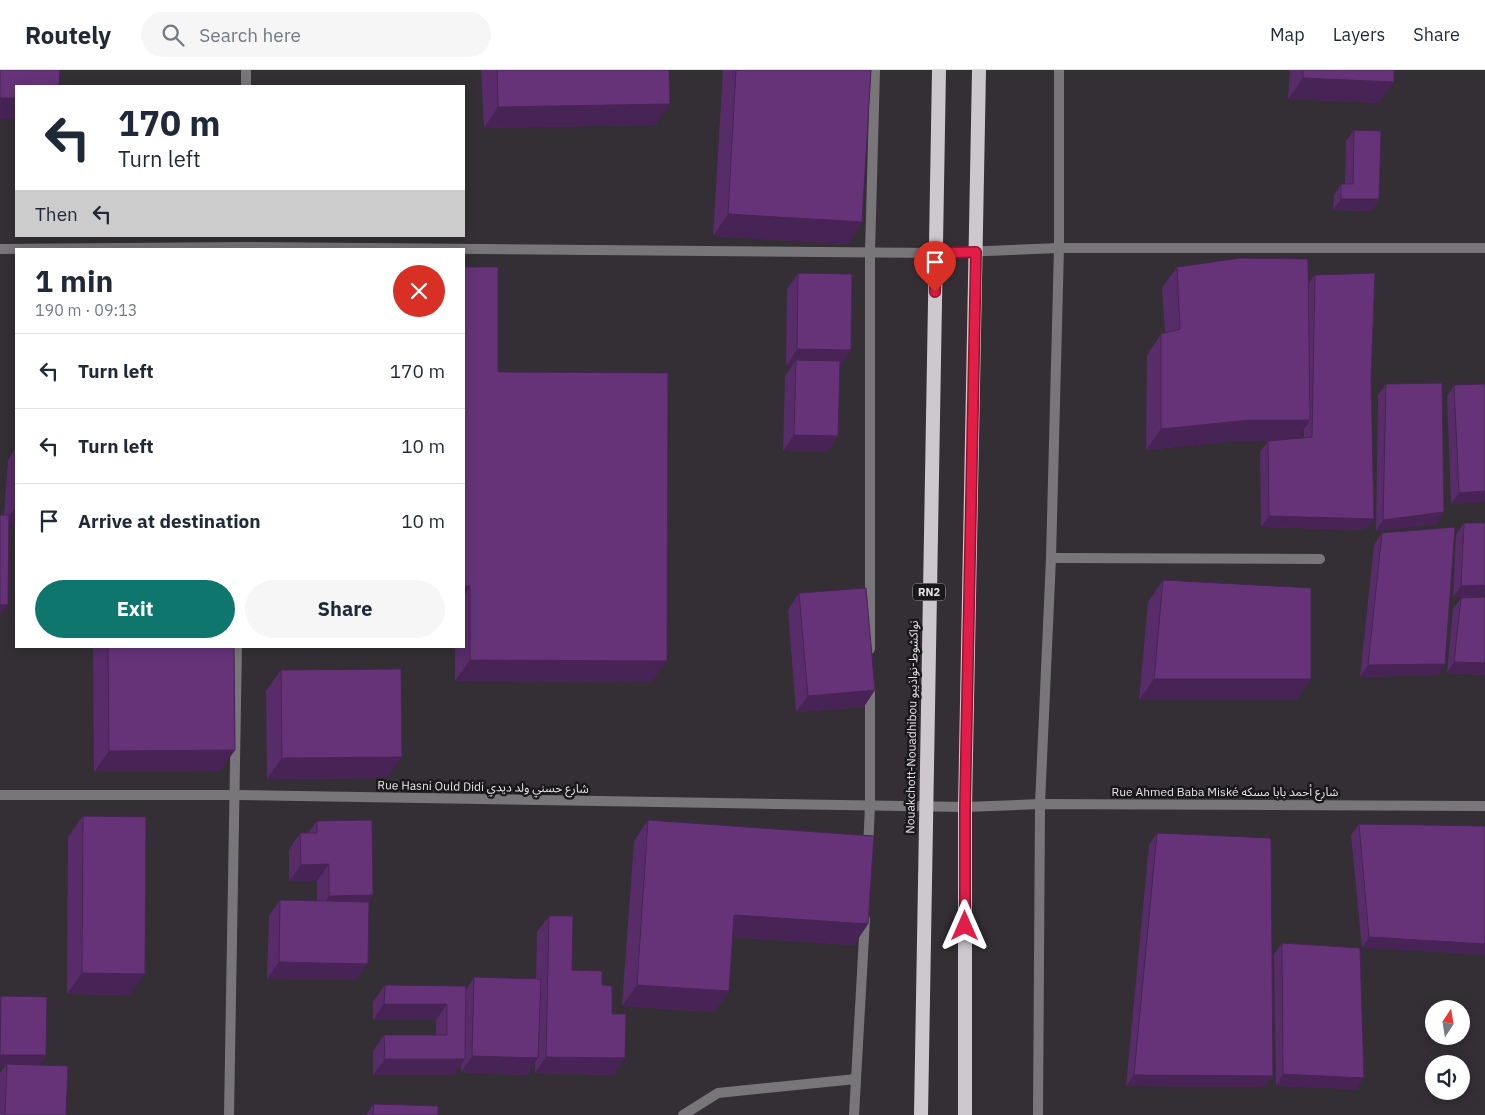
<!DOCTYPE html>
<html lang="en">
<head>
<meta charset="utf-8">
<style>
  :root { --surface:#fff; --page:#f6f6f7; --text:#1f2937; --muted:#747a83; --line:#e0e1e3; --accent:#0f766e }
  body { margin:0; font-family:"IBM Plex Sans","Noto Sans Arabic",sans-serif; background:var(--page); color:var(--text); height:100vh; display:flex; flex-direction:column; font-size:19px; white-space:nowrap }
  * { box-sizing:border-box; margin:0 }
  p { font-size:16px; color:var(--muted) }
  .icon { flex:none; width:28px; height:28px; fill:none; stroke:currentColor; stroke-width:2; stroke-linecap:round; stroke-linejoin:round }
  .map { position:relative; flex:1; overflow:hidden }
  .details { position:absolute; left:15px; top:178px; width:450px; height:400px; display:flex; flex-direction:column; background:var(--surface); border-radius:0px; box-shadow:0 2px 12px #0003 }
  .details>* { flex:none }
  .banner { position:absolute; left:15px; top:15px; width:450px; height:152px; border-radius:0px; box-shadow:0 2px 12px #0003; background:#fff; color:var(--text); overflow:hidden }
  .needle { width:32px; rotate:12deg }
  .fabs { position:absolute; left:1425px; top:930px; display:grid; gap:10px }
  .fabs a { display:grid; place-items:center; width:45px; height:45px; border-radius:50%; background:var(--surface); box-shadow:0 2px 12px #0003; font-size:25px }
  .pin { position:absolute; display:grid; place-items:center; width:42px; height:42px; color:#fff; margin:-51px -21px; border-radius:50% 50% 50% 0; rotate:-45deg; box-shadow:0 0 5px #0007 }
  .pin .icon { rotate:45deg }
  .me { position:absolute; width:55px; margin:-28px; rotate:0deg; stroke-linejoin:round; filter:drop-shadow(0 0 4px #0008) }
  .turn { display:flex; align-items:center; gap:18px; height:105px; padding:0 20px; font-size:22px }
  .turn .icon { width:65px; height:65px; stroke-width:2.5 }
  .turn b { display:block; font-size:35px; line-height:42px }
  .then { display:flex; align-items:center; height:48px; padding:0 20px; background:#0003; gap:10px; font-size:19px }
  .round { display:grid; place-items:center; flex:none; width:52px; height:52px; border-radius:26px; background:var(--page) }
  .overview { display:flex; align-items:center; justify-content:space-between; height:85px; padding:0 20px }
  h1 { font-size:30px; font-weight:700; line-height:38px }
  .primary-button { display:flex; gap:10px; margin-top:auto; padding:10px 20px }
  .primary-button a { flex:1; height:58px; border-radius:30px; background:var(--accent); color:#fff; font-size:20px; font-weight:700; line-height:58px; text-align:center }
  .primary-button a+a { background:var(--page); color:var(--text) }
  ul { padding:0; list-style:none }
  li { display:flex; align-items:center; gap:15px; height:75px; padding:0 20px; border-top:1px solid var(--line) }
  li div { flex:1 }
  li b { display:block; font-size:19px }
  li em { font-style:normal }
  header { display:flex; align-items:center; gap:30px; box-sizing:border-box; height:70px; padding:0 25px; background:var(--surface); border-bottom:1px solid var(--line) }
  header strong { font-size:24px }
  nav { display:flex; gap:28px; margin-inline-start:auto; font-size:18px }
  .search { width:350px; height:45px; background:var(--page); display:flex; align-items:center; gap:12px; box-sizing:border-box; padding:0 18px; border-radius:28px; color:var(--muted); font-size:19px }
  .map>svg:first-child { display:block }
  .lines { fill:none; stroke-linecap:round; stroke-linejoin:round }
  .service { stroke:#787679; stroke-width:10 }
  .minor { stroke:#787679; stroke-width:10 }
  .tertiary { stroke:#787679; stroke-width:10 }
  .trunk { stroke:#cdc8ce; stroke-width:14 }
  .wall { fill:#582c68; fill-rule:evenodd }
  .shaded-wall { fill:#472455 }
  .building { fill:#663379; stroke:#472455 }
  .route-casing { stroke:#92132f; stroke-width:12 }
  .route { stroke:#e11d48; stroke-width:9 }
  .labels { text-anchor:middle; stroke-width:5; stroke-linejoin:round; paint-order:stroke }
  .shield { fill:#1a181a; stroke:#a9a7aa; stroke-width:1 }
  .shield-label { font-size:11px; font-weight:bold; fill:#e6e4e7 }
  .street-label { font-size:12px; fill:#e6e4e7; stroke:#1a181a }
</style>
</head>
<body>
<header>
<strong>Routely</strong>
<div class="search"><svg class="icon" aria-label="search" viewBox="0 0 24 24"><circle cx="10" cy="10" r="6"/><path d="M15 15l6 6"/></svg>Search here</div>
<nav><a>Map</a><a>Layers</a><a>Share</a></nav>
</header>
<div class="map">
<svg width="1485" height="1045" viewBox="0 0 1485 1045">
  <rect width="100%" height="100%" fill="#332f35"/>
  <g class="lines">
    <path class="service" d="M870 579V182L875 0
      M868 779 870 736V614
      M854 1045 865 849
      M1038 1045 1040 734 1051 488 1059 178V0"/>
    <path class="minor" d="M246 16V0
      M0 179 243 177 936 183 1059 178H1485
      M1051 488 1320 489
      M229 1045 237 576
      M683 1045 718 1023 856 1009"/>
    <path class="tertiary" d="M0 725H234L965 737 1040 734 1485 736"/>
    <path class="trunk" d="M921 1045 939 0
      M965 1045V737L979 0"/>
  </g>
  <path class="wall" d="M481 0H669L655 55 484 58Z
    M723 0H871L862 152 848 174 713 166Z
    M1290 0H1394L1379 33 1288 29Z
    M1354 60 1379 129 1371 141 1333 140 1334 125 1341 114H1345L1346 71Z
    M464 197 498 302 652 612 455 611V576H464Z
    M1177 197 1309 213 1315 205 1371 309 1366 460 1261 457 1260 382 1268 371H1235L1146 380 1147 285 1161 264 1165 263 1162 218ZM1304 358V367L1298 368Z
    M798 203 840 296 838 366 827 382 783 381 785 306 792 296H786L787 219Z
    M1386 314 1437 454 1376 461 1378 325Z
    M1485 314V432L1451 434 1447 326 1454 315Z
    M16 378V455L9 454 4 445 8 390Z
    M1464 453 1485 526 1453 527 1456 465Z
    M1382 463 1438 605 1360 607 1374 475Z
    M1163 510 1311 609 1296 630H1139L1148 532Z
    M799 523 864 637 796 642 788 540Z
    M1485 527V605L1447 603 1453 539 1461 528Z
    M93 576H234L235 680 220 701 94 702Z
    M281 600 387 708 267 709 266 621Z
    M83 746 130 925 67 924 68 767Z
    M648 750 868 854 854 875 733 867 729 921 714 942 622 936 634 771Z
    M317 751 373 825 368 832 356 910 267 909 269 846 280 830 317 831V811H289V780L300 763H308Z
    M1359 754 1485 756 1362 878 1351 765Z
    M1157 763 1265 1017 1126 1016 1149 775Z
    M549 846 572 900 602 915 612 944 614 1005 535 1003V993L527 1005 461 1002V995L454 1005H373V981L384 965H436V950H373V932L385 915 466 920 474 907 536 909 537 862Z
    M1282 873 1357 1019 1276 1016 1274 884Z
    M1 926 46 985 39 995 66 1045H0V1003L5 996H0V928Z
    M374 1034 438 1045H366Z"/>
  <path class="shaded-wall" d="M1303 8 1394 12 1379 33 1288 29Z
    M0 28H16V49H0Z
    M670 34 655 55 484 58 498 37Z
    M1341 129H1379L1371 141 1333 140Z
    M728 144 862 152 848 174 713 166Z
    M797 279 851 280 840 297 796 290 792 296H786Z
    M1250 350H1310L1296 371H1235L1146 380 1161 359Z
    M794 365 838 366 827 382 783 381Z
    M1485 421V432L1451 434 1459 423Z
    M15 438H16V455L4 454Z
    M1444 442 1437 454 1376 461 1383 450Z
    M1269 446 1374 449 1366 460 1261 457Z
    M1485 515V526L1453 527 1461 516Z
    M464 516H470L464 526Z
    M0 535H8L0 546Z
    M470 590 667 591 652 612 455 611Z
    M1454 592 1485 593V605L1447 603Z
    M1445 594 1438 605 1360 607 1368 595Z
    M1154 609H1311L1296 630H1139Z
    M875 620 864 637 796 642 808 626Z
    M235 680 220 701 94 702 109 681Z
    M402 687 387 708 267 709 282 688Z
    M329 794 317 811H289L301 795Z
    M373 825 362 842H317L329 826Z
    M734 845 868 854 854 875 719 866Z
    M1369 867 1485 874V885L1362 878Z
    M279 892 368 894 356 910 267 909Z
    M82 903 145 904 130 925 67 924Z
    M637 915 729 921 714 942 622 936Z
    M384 934H447L436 950H373Z
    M0 985H46L38 997 7 994 5 996H0Z
    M472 986 538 988 527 1005 461 1002Z
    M546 987 625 988 614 1005 535 1003Z
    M385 989H465L454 1005H373Z
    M1283 1004 1364 1008 1357 1019 1276 1016Z
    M1134 1005 1273 1006 1265 1017 1126 1016Z"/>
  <path class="building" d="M0 0H60L59 16H16V28H0Z
    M497 0H669L670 34 498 37Z
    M736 0H871L862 152 728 144Z
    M1303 0H1394V12L1303 8Z
    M1354 60 1381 61 1379 129H1341V114H1353Z
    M1241 188 1308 189 1310 350H1250L1161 359V264L1180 259 1177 197Z
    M464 197H498V302L668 303 667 591 470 590V516H464Z
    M798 203 852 204 851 280 797 279Z
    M1375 203 1371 309 1374 449 1269 446 1268 371 1312 367 1315 205Z
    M796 290 840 291 838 366 794 365Z
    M1442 313 1444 442 1383 450 1386 314Z
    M1485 314V421L1459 423 1454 315Z
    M0 445H9L8 535H0Z
    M1464 453H1485V515L1461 516Z
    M1455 457 1445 594 1368 595 1382 463Z
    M1163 510 1311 518V609H1154Z
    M866 518 875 620 808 626 799 523Z
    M1485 527V593L1454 592 1461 528Z
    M108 576H234L235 680 109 681Z
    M401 599 402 687 282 688 281 600Z
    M83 746 146 747 145 904 82 903Z
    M372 750 373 825 329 826V794L301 795 300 763H317V751Z
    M648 750 874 766 868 854 734 845 729 921 637 915Z
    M1359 754 1485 756V874L1369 867Z
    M1157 763 1271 768 1273 1006 1134 1005Z
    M280 830 369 832 368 894 279 892Z
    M549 846H573L572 900 602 901V915L612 916V944H626L625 988 546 987Z
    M1282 873 1360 878 1364 1008 1283 1004Z
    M474 907 541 909 538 988 472 986Z
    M385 915 466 916 465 989H385L384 965H447V934H384Z
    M1 926 47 927 46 985H0Z
    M7 994 68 996 66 1045H5Z
    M374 1034 438 1036V1045H373Z"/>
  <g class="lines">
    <defs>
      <path id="route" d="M935 222 936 183 976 182 965 737V856"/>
    </defs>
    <use href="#route" class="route-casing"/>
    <use href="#route" class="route"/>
  </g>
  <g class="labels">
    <rect class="shield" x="913" y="513.5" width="32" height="17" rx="4"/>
    <g class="shield-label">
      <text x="929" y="526">RN2</text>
    </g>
    <g class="street-label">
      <text transform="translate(912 657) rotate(-89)" y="4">Nouakchott-Nouadhibou نواكشوط-نواذيبو</text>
      <text transform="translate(483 717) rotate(1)" y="4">Rue Hasni Ould Didi شارع حسني ولد ديدي</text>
      <text x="1225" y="726">Rue Ahmed Baba Miské شارع أحمد بابا مسكه</text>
    </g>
  </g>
</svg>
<div class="fabs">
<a><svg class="needle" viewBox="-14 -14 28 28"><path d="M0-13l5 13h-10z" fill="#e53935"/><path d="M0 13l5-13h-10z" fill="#747a83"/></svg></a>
<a><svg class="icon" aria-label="sound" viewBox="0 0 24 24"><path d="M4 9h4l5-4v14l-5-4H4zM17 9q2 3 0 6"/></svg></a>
</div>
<div class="pin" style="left:935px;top:222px;background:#d93025"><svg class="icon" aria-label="arrive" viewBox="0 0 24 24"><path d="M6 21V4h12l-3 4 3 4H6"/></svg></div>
<svg class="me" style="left:965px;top:856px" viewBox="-20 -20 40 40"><path d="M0-17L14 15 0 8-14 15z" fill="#e11d48" stroke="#fff" stroke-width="4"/></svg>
<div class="banner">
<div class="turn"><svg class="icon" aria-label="left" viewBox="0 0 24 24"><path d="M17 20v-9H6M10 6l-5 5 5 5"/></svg><div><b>170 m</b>Turn left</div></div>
<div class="then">Then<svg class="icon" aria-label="left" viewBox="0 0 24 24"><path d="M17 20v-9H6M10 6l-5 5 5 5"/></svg></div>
</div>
<section class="details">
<div class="overview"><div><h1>1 min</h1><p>190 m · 09:13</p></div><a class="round" style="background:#d93025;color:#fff"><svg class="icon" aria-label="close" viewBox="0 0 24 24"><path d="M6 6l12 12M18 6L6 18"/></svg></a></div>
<ul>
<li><svg class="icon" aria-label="left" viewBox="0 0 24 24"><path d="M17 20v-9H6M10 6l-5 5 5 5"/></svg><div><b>Turn left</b></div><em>170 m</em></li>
<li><svg class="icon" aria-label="left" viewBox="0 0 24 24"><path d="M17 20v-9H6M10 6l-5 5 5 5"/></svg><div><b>Turn left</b></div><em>10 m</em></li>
<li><svg class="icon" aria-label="arrive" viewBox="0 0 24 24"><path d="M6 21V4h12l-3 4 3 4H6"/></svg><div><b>Arrive at destination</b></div><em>10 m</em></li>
</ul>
<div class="primary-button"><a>Exit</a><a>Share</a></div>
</section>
</div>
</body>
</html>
